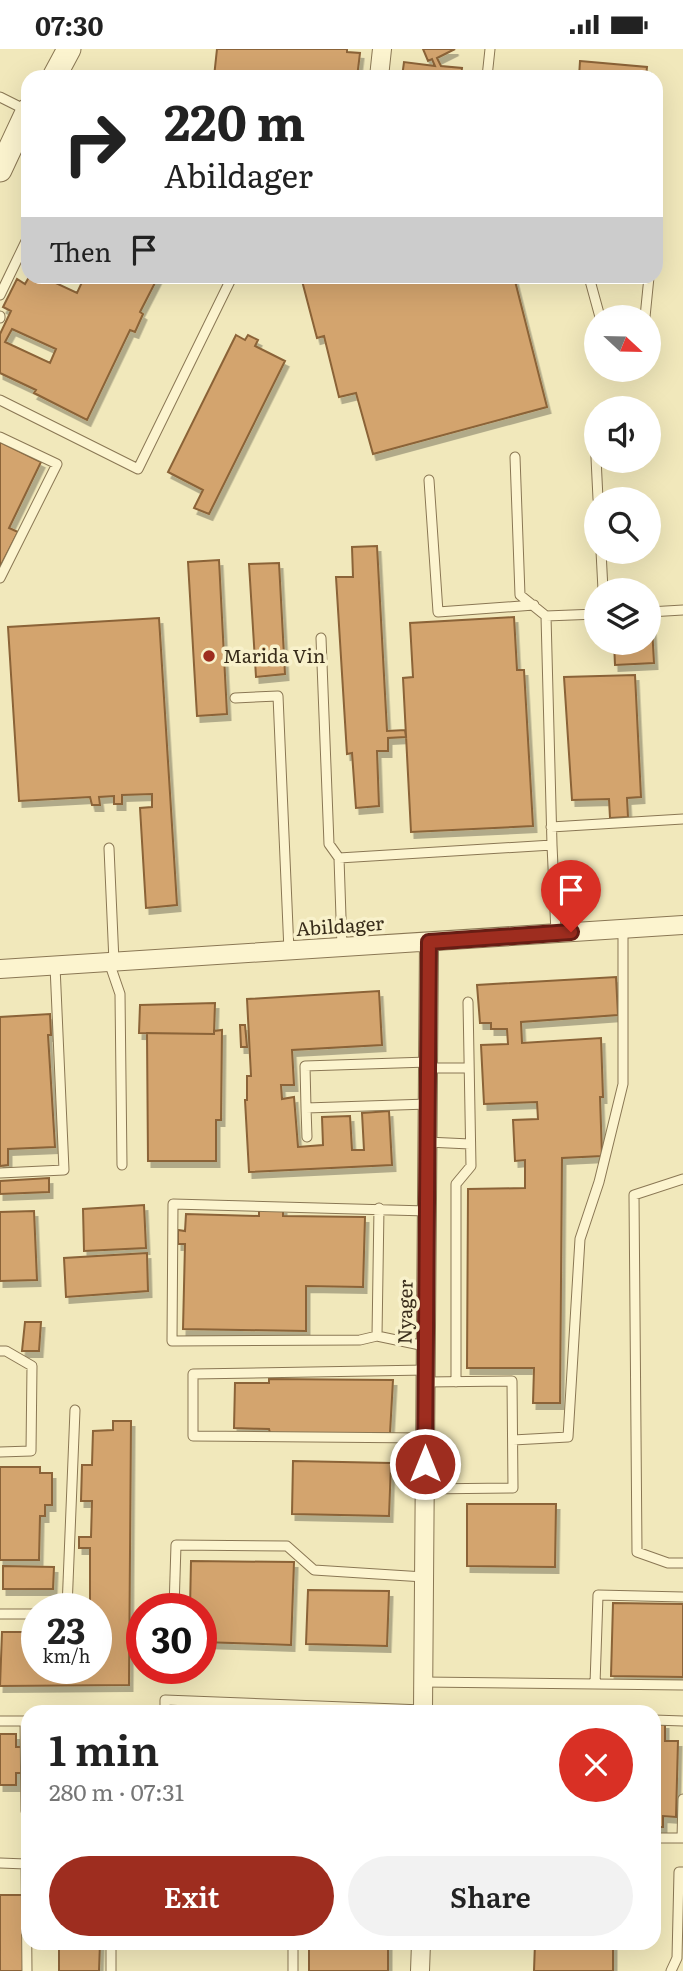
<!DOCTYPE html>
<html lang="en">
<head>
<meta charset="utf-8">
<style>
  :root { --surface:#fff; --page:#f2f2f2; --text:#222; --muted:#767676; --accent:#9e2d1f }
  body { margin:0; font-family:Literata,serif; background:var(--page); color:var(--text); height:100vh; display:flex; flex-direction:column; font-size:26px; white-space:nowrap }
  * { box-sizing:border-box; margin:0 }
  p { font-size:23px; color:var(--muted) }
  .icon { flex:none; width:38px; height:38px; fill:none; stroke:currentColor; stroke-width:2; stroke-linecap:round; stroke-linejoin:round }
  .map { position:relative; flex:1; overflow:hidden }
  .sheet { position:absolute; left:21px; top:1656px; width:640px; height:245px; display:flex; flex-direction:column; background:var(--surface); border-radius:21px; box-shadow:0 7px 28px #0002 }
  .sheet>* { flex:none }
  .banner { position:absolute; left:21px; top:21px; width:642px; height:214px; border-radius:21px; box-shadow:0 7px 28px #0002; background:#fff; color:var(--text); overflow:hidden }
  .needle { width:46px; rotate:112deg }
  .controls { position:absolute; left:584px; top:256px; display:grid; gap:14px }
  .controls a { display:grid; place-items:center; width:77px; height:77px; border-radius:50%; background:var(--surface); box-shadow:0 7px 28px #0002; font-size:35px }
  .speed { position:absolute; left:21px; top:1544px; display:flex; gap:14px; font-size:35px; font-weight:700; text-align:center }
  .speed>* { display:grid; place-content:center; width:91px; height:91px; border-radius:50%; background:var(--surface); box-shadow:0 7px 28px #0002; line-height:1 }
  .speed small { font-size:18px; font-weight:400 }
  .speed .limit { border:10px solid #d22; background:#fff; color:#111 }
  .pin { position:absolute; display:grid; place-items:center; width:60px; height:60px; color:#fff; margin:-72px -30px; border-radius:50% 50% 50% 0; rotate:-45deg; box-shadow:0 0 7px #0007 }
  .pin .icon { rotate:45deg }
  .me { position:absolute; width:77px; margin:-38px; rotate:0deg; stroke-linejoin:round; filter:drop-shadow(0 0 5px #0008) }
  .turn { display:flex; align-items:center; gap:24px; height:147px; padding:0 28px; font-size:32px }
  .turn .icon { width:91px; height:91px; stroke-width:2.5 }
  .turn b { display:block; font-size:49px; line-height:60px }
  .then { display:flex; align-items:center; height:66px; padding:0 28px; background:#0003; gap:14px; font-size:26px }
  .round { display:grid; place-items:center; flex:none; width:74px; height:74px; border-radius:37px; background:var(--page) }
  .summary { display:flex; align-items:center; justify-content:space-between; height:119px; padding:0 28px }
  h1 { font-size:42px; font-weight:600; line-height:52px }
  .action { display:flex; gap:14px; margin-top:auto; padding:14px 28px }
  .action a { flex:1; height:80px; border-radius:42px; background:var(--accent); color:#fff; font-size:28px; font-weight:600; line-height:80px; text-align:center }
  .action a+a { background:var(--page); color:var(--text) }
  .status { display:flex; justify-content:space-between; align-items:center; height:49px; padding:0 35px; background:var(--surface); direction:ltr }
  .status svg { height:19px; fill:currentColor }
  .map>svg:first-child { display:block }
  .building { fill:#d3a46e; stroke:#8b6337; stroke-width:2; fill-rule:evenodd; filter:url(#shadow) }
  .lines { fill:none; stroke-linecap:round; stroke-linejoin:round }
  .service-casing { stroke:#8a7754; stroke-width:11 }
  .minor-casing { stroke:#8a7754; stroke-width:20 }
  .tertiary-casing { stroke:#8a7754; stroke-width:25 }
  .service { stroke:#fcf4cf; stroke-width:9 }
  .minor { stroke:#fcf4cf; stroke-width:18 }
  .tertiary { stroke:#fcf4cf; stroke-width:23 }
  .route-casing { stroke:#671d14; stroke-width:18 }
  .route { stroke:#9e2d1f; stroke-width:12 }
  .poi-dot { fill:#9e2d1f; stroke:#f8f1cb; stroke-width:2.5 }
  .labels { text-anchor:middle; stroke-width:7; stroke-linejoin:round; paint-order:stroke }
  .poi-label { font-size:19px; fill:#382c1a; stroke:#f8f1cb; text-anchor:start }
  .street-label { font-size:19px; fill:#382c1a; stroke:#f8f1cb }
</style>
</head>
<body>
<div class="status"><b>07:30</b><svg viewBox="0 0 49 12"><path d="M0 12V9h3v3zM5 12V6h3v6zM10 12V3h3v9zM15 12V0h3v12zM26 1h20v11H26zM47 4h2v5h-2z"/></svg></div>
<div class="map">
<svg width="683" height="1922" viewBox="0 0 683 1922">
  <defs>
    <filter id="shadow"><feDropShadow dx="3.5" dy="6" stdDeviation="0" flood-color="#0004"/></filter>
  </defs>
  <rect width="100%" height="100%" fill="#f1e8bb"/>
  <path class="building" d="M217 0H347V3L360 4 357 28H214Z
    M423 0H455L437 9 441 17 462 19 461 28H402L404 13 435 17 432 10 428 12Z
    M580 12 647 18 646 28H579Z
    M29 228H43L77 244 83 231 77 228H158L140 263 143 265 135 283 130 281 87 371 34 344 36 341 0 324V285L11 262 3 258 17 230 25 235ZM12 280 56 300 50 314 5 293Z
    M301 228H514L547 358 373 405 356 344 339 348 324 287 317 289Z
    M236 286 245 291 248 286 258 291 255 297 285 312 209 465 194 459 203 441 168 423Z
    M0 393 41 413 9 479 18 483 0 518Z
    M377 497 387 682 405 681 406 688 388 689V702H377L379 757 356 759 352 704 347 705 336 528H353L352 498Z
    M219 511 227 665 197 667 188 513Z
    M279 514 285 625 256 628 249 515Z
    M514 568 517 621H524L533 777 411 783 403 629 413 628 410 574Z
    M159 569 177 856 146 859 140 759 152 758V745L122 746V755H114V747L99 748 100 756H92L90 748 19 752 8 578Z
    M649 578H652L654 614 615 616 614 593H649Z
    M635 626 641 748 627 749 628 768 610 769 609 750 572 751 564 628Z
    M616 928 618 966 521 973 522 994 601 989 603 1048H600L602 1107 562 1109 560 1354H533L534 1319H467L468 1140 525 1139V1111L515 1112 513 1071 538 1070 537 1053 484 1055 481 996 508 995 507 980H491V974H480L477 936Z
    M379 942 382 996 292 1001 294 1036H281L282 1050 294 1048 298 1098 323 1096 322 1068 350 1067 352 1101H364L362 1064 389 1062 392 1116 249 1123 245 1051H247V1027H251L247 950Z
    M215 954 214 985 139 984 140 956Z
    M50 965 51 986H48L55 1098 8 1100V1116L0 1117V968Z
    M240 976H245L247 998H241Z
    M222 981 221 1071H216V1112H148L147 984 214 985V982Z
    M49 1129V1143L0 1145V1132Z
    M144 1156 146 1199 84 1202 83 1160Z
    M259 1158 283 1159V1167L365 1168 363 1238 306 1237V1282L183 1280 185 1195H178V1181L185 1182 186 1165 259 1167Z
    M34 1162 37 1231 0 1232V1163Z
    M147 1204 148 1242 66 1248 64 1209Z
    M25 1273H41L39 1302H22Z
    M269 1330 393 1331 390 1384H270L269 1380 234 1379 235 1334H269Z
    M113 1372H131L129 1636 0 1637 2 1583H37V1619H96V1559H90V1499H79V1488H91L92 1452H81L82 1416H92L93 1382 113 1381Z
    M293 1412 391 1414 389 1467 292 1465Z
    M0 1418H40V1424H52V1456H45V1467H40L39 1511H0Z
    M467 1455H556L555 1518 467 1517Z
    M191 1512 294 1513 291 1596 201 1593V1559H190Z
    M3 1517 54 1518 53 1540H3Z
    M308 1541 389 1542 387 1597 306 1595Z
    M613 1554 683 1555V1628L611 1627Z
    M654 1674H665V1692H678L676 1768 663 1767V1778H654Z
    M0 1685H16V1698H22V1724H16V1736H0Z
    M0 1846H24L23 1922H0Z
    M59 1894H100L99 1922H59Z
    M309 1894H388V1922H309Z
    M535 1894H613V1922H534Z"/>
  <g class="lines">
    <defs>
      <path id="service" d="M487 28 490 0
        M0 48 26 61
        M589 228 600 268
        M0 246 28 188
        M0 267V269
        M645 268 649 228
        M0 351 138 420 232 228
        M0 388 57 415 0 529
        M595 388 598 450
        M515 408 520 546 546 567 552 796 556 884
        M429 431 438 563 534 556
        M601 502 603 541
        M649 563 683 561
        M546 567 597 565
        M321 589 329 795 339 809 342 898
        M235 649 278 647 289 902
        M551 778 683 770
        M109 799 114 913
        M339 809 552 796
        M109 913 120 945 122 1116
        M428 1019H468
        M428 1055 306 1059 305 1017 428 1013
        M306 1059 307 1088
        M427 1093 470 1095
        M0 1124 64 1121 55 917
        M683 1130 634 1146 637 1503 668 1514H683
        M379 1159 377 1287 425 1297
        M377 1287 360 1291 172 1292 173 1155 427 1162
        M0 1302H6L32 1317 31 1402 0 1403
        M456 1333V1135L471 1117 468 953
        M425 1389 193 1387V1325L426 1321
        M513 1391 568 1388 580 1190 599 1133 623 1035V880
        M424 1440 513 1439 512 1332 426 1333
        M67 1559 75 1361
        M174 1559 176 1496 287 1497 314 1521 424 1528
        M0 1565H37
        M423 1633 683 1636
        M595 1635 598 1546 683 1548
        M165 1662V1651L423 1661
        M654 1671 683 1672
        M0 1672H25L26 1762
        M654 1789H682L683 1750
        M0 1814 26 1815 27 1922
        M111 1922V1894
        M293 1922V1894
        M671 1922 677 1909 679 1823H683"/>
      <path id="minor" d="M379 28 382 0
        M0 920 683 876
        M423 1662 429 893
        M420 1922 421 1894"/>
      <path id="tertiary" d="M54 28 69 0
        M0 121 28 61"/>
    </defs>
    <use href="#service" class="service-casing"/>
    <use href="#minor" class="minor-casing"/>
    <use href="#tertiary" class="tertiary-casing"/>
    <use href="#service" class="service"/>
    <use href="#minor" class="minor"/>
    <use href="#tertiary" class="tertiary"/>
  </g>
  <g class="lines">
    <defs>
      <path id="route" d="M425 1415 429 893 571 883"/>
    </defs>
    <use href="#route" class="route-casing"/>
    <use href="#route" class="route"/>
  </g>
  <circle class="poi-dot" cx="209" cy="607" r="7"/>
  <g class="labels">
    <g class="poi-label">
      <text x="223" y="614">Marida Vin</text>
    </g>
    <g class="street-label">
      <text transform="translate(340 877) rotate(-4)" y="7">Abildager</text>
      <text transform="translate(405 1263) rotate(-89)" y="7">Nyager</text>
    </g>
  </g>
</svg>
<div class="controls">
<a><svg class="needle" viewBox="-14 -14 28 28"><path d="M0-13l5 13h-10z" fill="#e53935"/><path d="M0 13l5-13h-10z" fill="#767676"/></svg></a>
<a><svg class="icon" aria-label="sound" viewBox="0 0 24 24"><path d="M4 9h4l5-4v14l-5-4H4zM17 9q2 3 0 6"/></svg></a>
<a><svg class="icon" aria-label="search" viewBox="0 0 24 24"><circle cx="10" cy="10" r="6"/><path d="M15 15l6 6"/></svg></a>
<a><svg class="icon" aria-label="layers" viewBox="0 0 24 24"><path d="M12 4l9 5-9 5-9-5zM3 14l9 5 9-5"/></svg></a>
</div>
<div class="speed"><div>23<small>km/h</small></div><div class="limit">30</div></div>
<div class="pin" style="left:571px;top:883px;background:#d93025"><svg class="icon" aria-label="arrive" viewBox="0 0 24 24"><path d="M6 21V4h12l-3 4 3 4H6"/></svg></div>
<svg class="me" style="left:425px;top:1415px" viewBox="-20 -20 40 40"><circle r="17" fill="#9e2d1f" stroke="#fff" stroke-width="3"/><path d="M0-11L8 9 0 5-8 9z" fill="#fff"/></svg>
<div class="banner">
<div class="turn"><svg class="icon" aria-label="right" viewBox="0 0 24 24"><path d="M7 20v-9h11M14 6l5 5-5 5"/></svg><div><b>220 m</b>Abildager</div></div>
<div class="then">Then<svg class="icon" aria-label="arrive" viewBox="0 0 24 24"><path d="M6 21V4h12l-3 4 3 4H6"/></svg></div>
</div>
<section class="sheet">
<div class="summary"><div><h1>1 min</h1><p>280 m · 07:31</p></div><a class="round" style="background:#d93025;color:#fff"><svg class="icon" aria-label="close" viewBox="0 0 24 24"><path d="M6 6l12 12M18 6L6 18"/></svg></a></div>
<div class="action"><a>Exit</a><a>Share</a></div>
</section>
</div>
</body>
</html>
